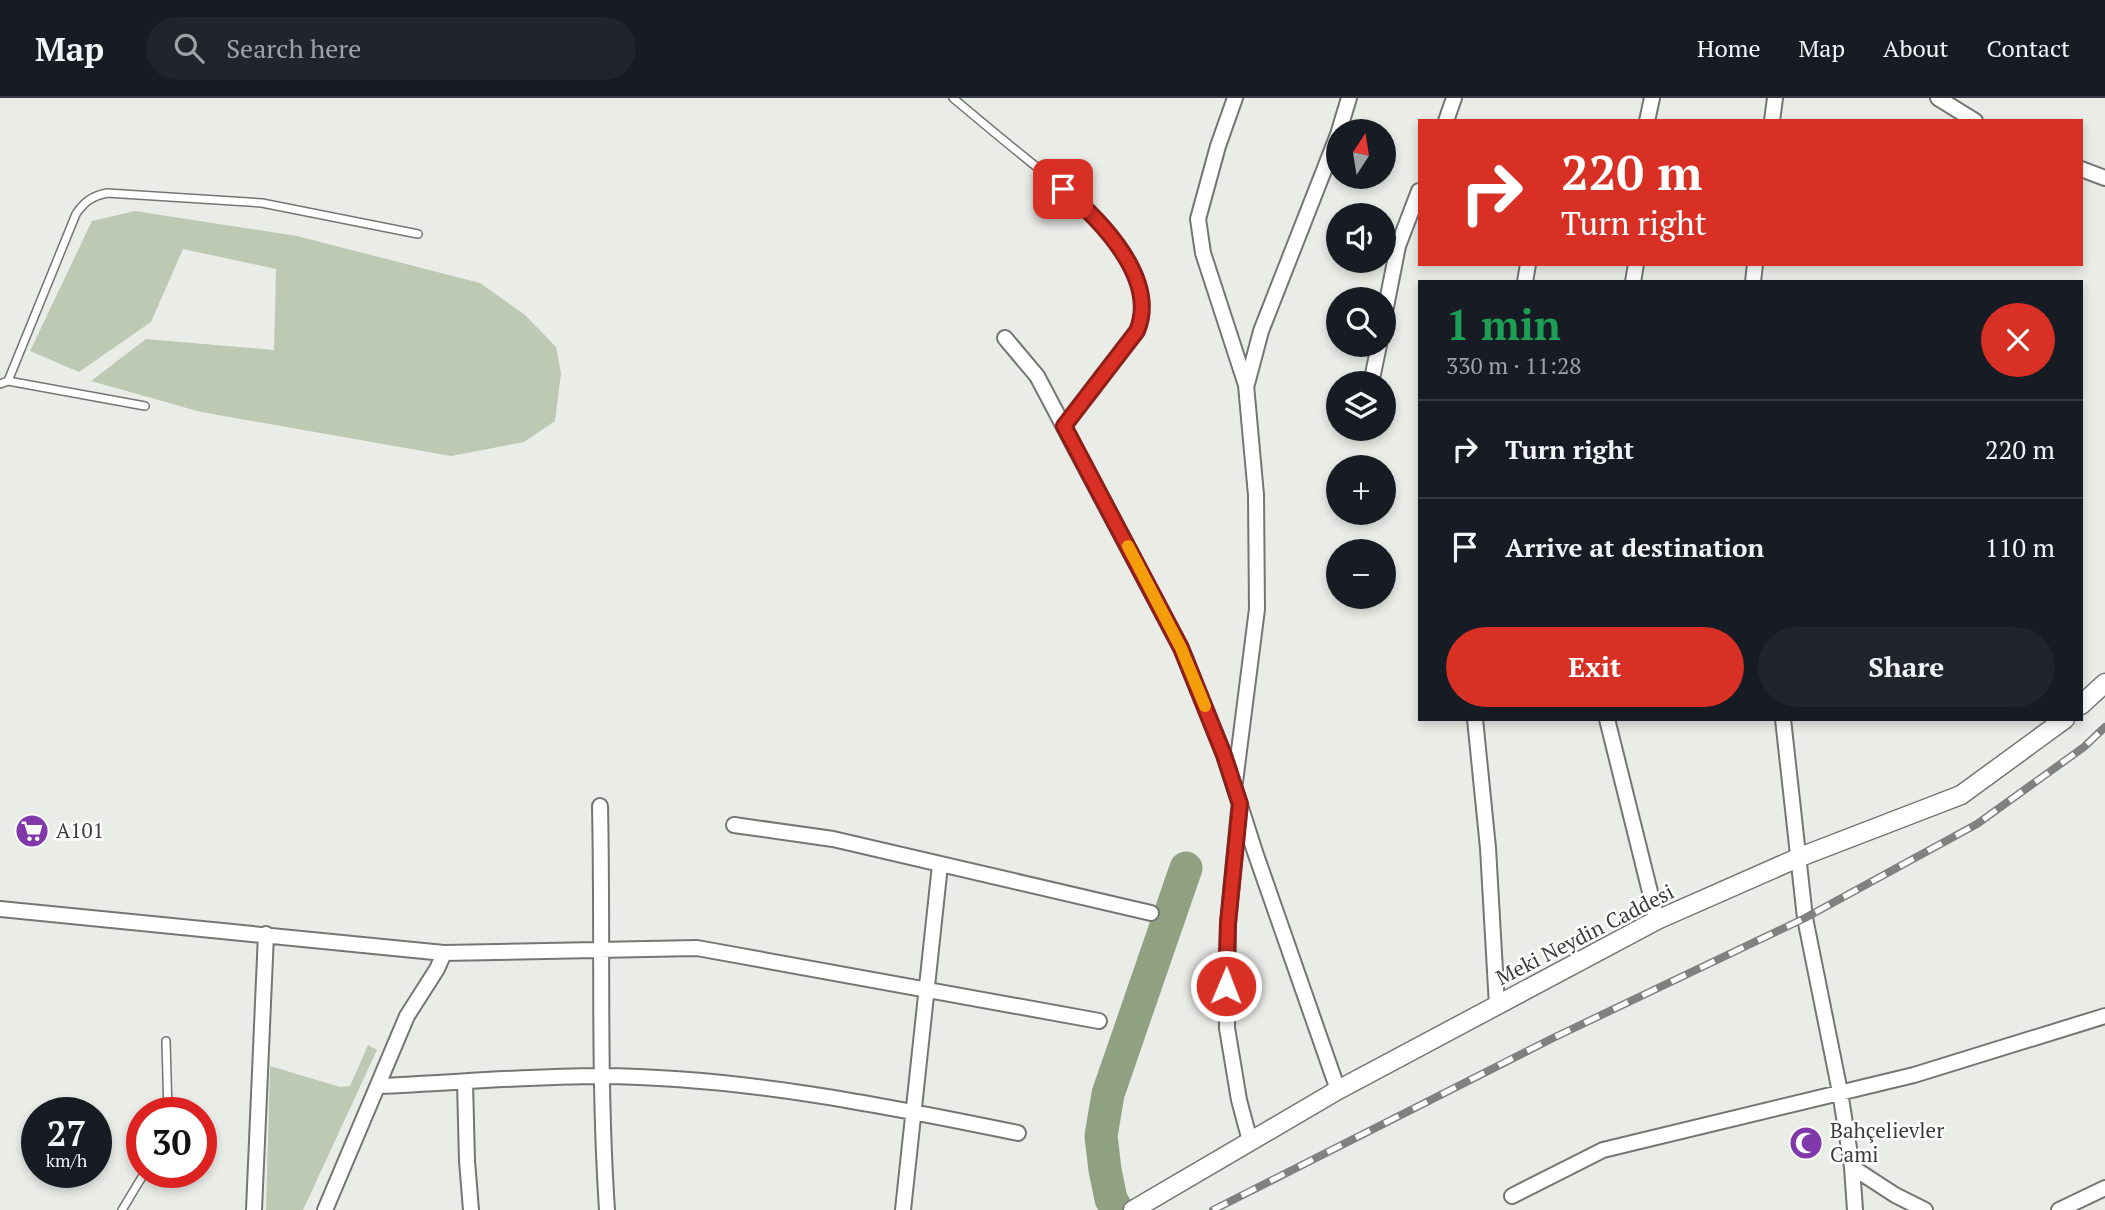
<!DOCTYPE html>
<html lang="en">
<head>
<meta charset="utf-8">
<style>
  :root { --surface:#171b24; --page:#20242c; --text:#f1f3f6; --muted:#9ea1a6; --line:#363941; --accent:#d93025 }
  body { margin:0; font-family:"PT Serif",serif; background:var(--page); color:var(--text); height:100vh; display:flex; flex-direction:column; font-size:26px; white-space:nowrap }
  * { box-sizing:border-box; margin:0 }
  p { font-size:23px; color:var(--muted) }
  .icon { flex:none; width:38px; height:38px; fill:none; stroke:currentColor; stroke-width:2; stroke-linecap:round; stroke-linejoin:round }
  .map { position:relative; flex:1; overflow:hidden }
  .details { position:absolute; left:1418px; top:182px; width:665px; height:441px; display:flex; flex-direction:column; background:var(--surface); border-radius:0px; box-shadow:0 4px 10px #0003 }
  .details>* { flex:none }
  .banner { position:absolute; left:1418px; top:21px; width:665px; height:147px; border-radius:0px; box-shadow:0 4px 10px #0003; background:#d93025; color:#fff; overflow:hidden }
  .needle { width:46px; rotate:12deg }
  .controls { position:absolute; left:1326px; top:21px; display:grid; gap:14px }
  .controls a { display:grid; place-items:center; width:70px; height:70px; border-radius:50%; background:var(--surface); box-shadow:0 4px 10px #0003; font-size:35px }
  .speed { position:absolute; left:21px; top:999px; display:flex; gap:14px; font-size:35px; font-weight:700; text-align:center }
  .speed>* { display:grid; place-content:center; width:91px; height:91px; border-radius:50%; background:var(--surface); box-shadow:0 4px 10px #0003; line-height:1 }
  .speed small { font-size:18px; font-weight:400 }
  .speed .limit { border:10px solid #d22; background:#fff; color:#111 }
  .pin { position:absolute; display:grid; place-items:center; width:60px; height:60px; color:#fff; margin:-30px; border-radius:14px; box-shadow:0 4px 10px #0006 }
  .me { position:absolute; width:77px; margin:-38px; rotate:1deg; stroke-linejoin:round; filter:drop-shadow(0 0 5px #0008) }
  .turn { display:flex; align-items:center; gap:24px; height:147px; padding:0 28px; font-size:32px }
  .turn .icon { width:91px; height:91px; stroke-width:2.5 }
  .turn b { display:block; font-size:49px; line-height:60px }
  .round { display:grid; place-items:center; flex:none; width:74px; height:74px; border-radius:37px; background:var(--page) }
  .head { display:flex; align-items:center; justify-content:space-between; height:119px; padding:0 28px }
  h1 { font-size:42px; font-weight:800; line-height:52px; color:#1e9e55 }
  .button { display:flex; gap:14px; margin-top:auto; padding:14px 28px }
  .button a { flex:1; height:80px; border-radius:42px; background:var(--accent); color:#fff; font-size:28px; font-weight:800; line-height:80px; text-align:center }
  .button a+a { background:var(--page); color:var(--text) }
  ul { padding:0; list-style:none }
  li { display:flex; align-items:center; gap:21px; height:98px; padding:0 28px; border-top:2px solid var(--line) }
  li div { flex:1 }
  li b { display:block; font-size:26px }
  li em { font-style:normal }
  header { display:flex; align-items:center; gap:42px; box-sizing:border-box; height:98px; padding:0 35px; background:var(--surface); border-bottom:2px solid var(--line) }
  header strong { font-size:33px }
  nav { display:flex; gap:38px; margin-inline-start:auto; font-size:24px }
  .search { width:490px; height:63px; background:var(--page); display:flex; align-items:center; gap:18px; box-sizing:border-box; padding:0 24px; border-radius:38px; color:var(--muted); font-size:26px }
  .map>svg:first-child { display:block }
  .green { fill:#bdc9b3 }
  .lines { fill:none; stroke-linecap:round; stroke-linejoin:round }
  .river { stroke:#90a181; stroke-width:33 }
  .service-casing { stroke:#747673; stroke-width:10 }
  .minor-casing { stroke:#747673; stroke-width:18 }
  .tertiary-casing { stroke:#747673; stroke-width:21 }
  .service { stroke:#fff; stroke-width:7 }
  .minor { stroke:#fff; stroke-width:14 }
  .tertiary { stroke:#fff; stroke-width:18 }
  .rail-casing { stroke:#80817e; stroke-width:8 }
  .rail { stroke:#fff; stroke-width:5; stroke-dasharray:16; stroke-linecap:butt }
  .route-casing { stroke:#8d1f18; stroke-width:18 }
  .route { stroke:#d93025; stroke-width:12 }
  .slow { stroke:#f59e0b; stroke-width:12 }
  .labels { text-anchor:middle; stroke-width:5; stroke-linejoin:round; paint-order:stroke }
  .poi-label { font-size:21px; fill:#3c3d3b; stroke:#fff; text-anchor:start }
  .street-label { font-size:21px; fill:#3c3d3b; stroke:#fff }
</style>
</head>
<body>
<header>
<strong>Map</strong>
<div class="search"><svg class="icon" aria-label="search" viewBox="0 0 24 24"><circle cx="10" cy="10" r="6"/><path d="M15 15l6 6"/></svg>Search here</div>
<nav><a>Home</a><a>Map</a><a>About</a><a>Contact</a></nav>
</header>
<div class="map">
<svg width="2105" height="1112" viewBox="0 0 2105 1112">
  <rect width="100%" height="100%" fill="#eaece8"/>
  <path class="green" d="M135 113 297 138 480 185 525 217 556 249 561 275 555 323 524 344 451 358 201 314 91 283 146 241 274 252 276 171 183 151 151 224 79 274 30 253 92 123Z
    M368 947 377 952 303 1112H266L270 968 340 989 350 988Z"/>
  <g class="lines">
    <path class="river" d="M1117 1112 1111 1101 1105 1072 1101 1038 1108 996 1186 770"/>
    <defs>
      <path id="service" d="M953 0C978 21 1003 42 1028 62 1072 98 1164 167 1137 233L1064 328
        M8 283 76 116C84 104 92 98 107 95L262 105 418 136
        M0 286 8 283 145 308
        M166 943 168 1015
        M122 1112 145 1074"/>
      <path id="minor" d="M1235 0 1218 48 1198 121 1203 155 1246 287 1256 397 1257 511 1235 684
        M1938 0 1975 23
        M1446 23 1454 0
        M1647 23 1652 0
        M1772 23 1775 0
        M1339 33 1349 0
        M2081 71 2105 80
        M1525 184 1528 166
        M1633 184 1636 166
        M1753 184 1755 166
        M1384 219 1398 148 1419 93
        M1005 240 1037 278 1181 550 1224 657 1255 754 1338 992
        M1373 276 1379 247
        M1247 286 1261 233 1339 34
        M1475 621 1488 750 1497 908
        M1607 621 1657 822
        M1783 621 1805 820 1840 994 1852 1069 1855 1112
        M600 708C603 843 598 978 607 1112
        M1239 712 1228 825 1227 930 1239 1002 1250 1043
        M734 727 833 741 1151 815
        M0 811 444 855 697 850 1099 923
        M465 984 467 1063 471 1112
        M378 988C452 985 527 978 601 978 741 979 882 1007 1018 1035
        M1852 1069 1895 1097 1925 1112
        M1512 1098 1603 1052 1914 977 2105 918
        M254 1112 266 836
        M325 1112 407 918 437 871 444 855
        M903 1112 940 767
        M2059 1112 2105 1090"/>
      <path id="tertiary" d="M2081 607 2105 585
        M1133 1112 1338 992 1657 822 1800 759 1961 697 2065 621"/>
    </defs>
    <use href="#service" class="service-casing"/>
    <use href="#minor" class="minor-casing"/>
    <use href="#tertiary" class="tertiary-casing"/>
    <use href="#service" class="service"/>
    <use href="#minor" class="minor"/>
    <use href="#tertiary" class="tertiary"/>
    <defs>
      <path id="rail" d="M1213 1112 1553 940 1805 820 1977 726 2084 649 2105 629"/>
    </defs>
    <use href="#rail" class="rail-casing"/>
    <use href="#rail" class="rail"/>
  </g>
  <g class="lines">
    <defs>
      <path id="route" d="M1063 91C1100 121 1159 181 1137 233L1064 328 1181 550 1224 657 1240 706 1228 825 1226 888"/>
    </defs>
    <use href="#route" class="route-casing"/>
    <use href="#route" class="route"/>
    <path class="slow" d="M1128 448 1181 550 1205 608"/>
  </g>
  <defs>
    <symbol id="supermarket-disc" viewBox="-11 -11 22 22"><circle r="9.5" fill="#8038aa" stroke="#fff"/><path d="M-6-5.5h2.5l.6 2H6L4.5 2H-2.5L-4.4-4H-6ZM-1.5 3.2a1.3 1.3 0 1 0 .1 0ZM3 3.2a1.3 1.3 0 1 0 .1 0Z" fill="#fff"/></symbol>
    <symbol id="mosque-disc" viewBox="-11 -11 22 22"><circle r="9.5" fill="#8038aa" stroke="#fff"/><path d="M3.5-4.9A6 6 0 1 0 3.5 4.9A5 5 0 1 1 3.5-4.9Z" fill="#fff"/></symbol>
  </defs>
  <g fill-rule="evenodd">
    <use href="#supermarket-disc" x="13" y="714" width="38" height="38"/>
    <use href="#mosque-disc" x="1787" y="1026" width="38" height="38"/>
  </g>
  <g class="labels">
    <g class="poi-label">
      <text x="56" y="740">A101</text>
      <text x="1830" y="1040">Bahçelievler<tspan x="1830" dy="24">Cami</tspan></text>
    </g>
    <g class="street-label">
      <text transform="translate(1585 837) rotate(-27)" y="7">Meki Neydin Caddesi</text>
    </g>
  </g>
</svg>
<div class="controls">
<a><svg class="needle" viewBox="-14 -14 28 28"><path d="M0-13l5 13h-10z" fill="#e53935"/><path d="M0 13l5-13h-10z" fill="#9ea1a6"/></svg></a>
<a><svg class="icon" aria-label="sound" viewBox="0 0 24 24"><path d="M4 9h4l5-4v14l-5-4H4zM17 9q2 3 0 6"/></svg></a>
<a><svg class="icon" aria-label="search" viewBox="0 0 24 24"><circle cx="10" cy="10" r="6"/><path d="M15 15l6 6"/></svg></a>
<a><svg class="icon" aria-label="layers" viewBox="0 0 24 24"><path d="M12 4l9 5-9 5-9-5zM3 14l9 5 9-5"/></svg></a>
<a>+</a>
<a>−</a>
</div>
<div class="speed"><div>27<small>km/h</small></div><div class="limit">30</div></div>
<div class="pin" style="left:1063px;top:91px;background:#d93025"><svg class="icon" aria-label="arrive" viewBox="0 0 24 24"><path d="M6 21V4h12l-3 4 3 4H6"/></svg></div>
<svg class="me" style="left:1226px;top:888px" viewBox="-20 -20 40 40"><circle r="17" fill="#d93025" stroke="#fff" stroke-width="3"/><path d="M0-11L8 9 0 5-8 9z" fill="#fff"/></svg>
<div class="banner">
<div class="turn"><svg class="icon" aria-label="right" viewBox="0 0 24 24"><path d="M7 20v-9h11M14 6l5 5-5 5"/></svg><div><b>220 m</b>Turn right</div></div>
</div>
<section class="details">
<div class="head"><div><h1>1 min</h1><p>330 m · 11:28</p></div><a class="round" style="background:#d93025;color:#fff"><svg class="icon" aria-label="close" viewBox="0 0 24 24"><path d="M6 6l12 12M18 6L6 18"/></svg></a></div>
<ul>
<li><svg class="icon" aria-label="right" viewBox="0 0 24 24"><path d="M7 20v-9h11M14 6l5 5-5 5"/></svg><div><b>Turn right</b></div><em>220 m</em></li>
<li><svg class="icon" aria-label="arrive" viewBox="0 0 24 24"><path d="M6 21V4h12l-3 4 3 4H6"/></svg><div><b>Arrive at destination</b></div><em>110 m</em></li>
</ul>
<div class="button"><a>Exit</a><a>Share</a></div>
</section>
</div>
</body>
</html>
